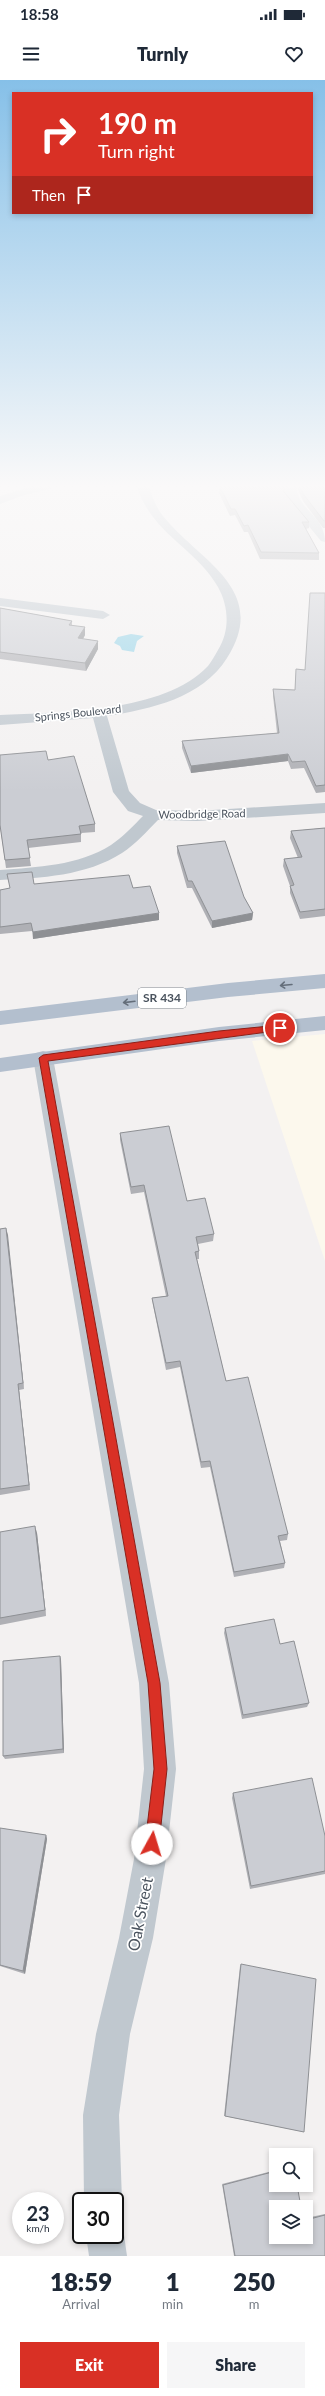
<!DOCTYPE html>
<html lang="en">
<head>
<meta charset="utf-8">
<style>
  :root { --surface:#fff; --page:#f6f6f7; --text:#1f2937; --muted:#747a83; --accent:#d93025 }
  body { margin:0; font-family:Lato,sans-serif; background:var(--page); color:var(--text); height:100vh; display:flex; flex-direction:column; font-size:15px; white-space:nowrap }
  * { box-sizing:border-box; margin:0 }
  p { font-size:13px; color:var(--muted) }
  .icon { flex:none; width:22px; height:22px; fill:none; stroke:currentColor; stroke-width:2; stroke-linecap:round; stroke-linejoin:round }
  .map { position:relative; height:2176px; overflow:hidden }
  .details { display:flex; flex-direction:column; background:var(--surface); flex:1 }
  .details>* { flex:none }
  .banner { position:absolute; left:12px; top:12px; width:301px; height:122px; border-radius:0px; box-shadow:0 2px 6px #0003; background:#d93025; color:#fff; overflow:hidden }
  .controls { position:absolute; left:269px; top:2068px; display:grid; gap:8px }
  .controls a { display:grid; place-items:center; width:44px; height:44px; border-radius:0px; background:var(--surface); box-shadow:0 2px 6px #0003; font-size:20px }
  .speed { position:absolute; left:12px; top:2112px; display:flex; gap:8px; font-size:20px; font-weight:700; text-align:center }
  .speed>* { display:grid; place-content:center; width:52px; height:52px; border-radius:50%; background:var(--surface); box-shadow:0 2px 6px #0003; line-height:1 }
  .speed small { font-size:10px; font-weight:400 }
  .speed .limit { border:2px solid #111; border-radius:6px; background:#fff; color:#111 }
  .pin { position:absolute; display:grid; place-items:center; width:34px; height:34px; color:#fff; margin:-17px; border:2px solid #fff; border-radius:50%; box-shadow:0 1px 4px #0007 }
  .me { position:absolute; width:44px; margin:-22px; rotate:6deg; stroke-linejoin:round; filter:drop-shadow(0 0 3px #0008) }
  .turn { display:flex; align-items:center; gap:14px; height:84px; padding:0 20px; font-size:18px }
  .turn .icon { width:52px; height:52px; stroke-width:2.5 }
  .turn b { display:block; font-size:28px; line-height:34px }
  .then { display:flex; align-items:center; height:38px; padding:0 20px; background:#0003; gap:8px; font-size:15px }
  .eta { display:flex; justify-content:space-evenly; align-items:center; height:68px; text-align:center }
  .eta b { font-size:24px; font-weight:800; line-height:28px }
  .button { display:flex; gap:8px; margin-top:auto; padding:8px 20px }
  .button a { flex:1; height:46px; border-radius:0px; background:var(--accent); color:#fff; font-size:16px; font-weight:800; line-height:46px; text-align:center }
  .button a+a { background:var(--page); color:var(--text) }
  .status { display:flex; justify-content:space-between; align-items:center; height:28px; padding:0 20px; background:var(--surface); direction:ltr }
  .status svg { height:11px; fill:currentColor }
  header { display:flex; justify-content:space-between; align-items:center; height:52px; padding:0 20px; background:var(--surface); font-size:18px; font-weight:800 }
  .map>svg:first-child { display:block }
  .commercial { fill:#fcf8ed }
  .water { fill:#93d2e7 }
  .lines { fill:none; stroke-linecap:round; stroke-linejoin:round }
  .street { fill:#c0c8cf; fill-rule:evenodd }
  .primary { fill:#b3bfce; fill-rule:evenodd }
  .wall { fill:#afb0b5 }
  .shaded-wall { fill:#8e9094 }
  .building { fill:#cbcdd3; stroke:#8e9094 }
  .oneway { stroke:#646e7a }
  .route { fill:#d93025; stroke:#8d1f18 }
  .labels { text-anchor:middle; stroke-width:3.5; stroke-linejoin:round; paint-order:stroke }
  .far-street-label { font-size:11px; fill:#4a535e; stroke:#fff }
  .shield { fill:#fff; stroke:#80878e; stroke-width:1 }
  .shield-label { font-size:12px; font-weight:bold; fill:#4a535e }
  .near-street-label { font-size:16px; fill:#4a535e; stroke:#fff }
</style>
</head>
<body>
<div class="status"><b>18:58</b><svg viewBox="0 0 49 12"><path d="M0 12V9h3v3zM5 12V6h3v6zM10 12V3h3v9zM15 12V0h3v12zM26 1h20v11H26zM47 4h2v5h-2z"/></svg></div>
<header><svg class="icon" aria-label="menu" viewBox="0 0 24 24"><path d="M4 6h16M4 12h16M4 18h16"/></svg>Turnly<svg class="icon" aria-label="heart" viewBox="0 0 24 24"><path d="M12 20l-8-8c-3-5 5-10 8-4 3-6 11-1 8 4z"/></svg></header>
<div class="map">
<svg width="325" height="2176" viewBox="0 0 325 2176">
  <rect width="100%" height="100%" fill="#f3f1f1"/>
  <path class="commercial" d="M325 954V1181L252 961Z"/>
  <path class="water" d="M131 554 144 556 137 561 134 572 122 570 120 566 114 563 118 557Z"/>
  <g class="lines">
    <path class="street" d="M29 407H52L50 409 24 415 0 424V416Z
      M137 407H149C152 416 155 424 160 432 194 479 272 507 227 578 202 618 151 629 107 636L129 711 140 723 156 730 197 731 325 723V733L197 741 158 740C147 751 136 764 122 773 86 796 41 798 0 800V790C37 787 78 786 111 765 123 757 133 746 143 736L128 731 113 712 93 638 0 645V635C60 632 164 633 208 586 212 581 215 575 218 570 230 551 229 527 218 507 195 467 153 455 137 407Z
      M284 407H296C299 431 325 436 325 462L321 461 285 417Z
      M0 518 103 531 110 535 103 539 0 526Z
      M43 971 50 973 53 978 169 1603 176 1689 166 1779 153 1858 130 1954 119 2035 122 2121 115 2135V2121H84L83 2035 96 1954 119 1858 134 1779 144 1689 139 1603 33 978 36 973Z
      M115 2140 118 2142 124 2155 127 2176H89L86 2155H115Z"/>
    <path class="primary" d="M325 894V908L228 917 0 945V931L228 903Z
      M325 936V950L219 961 0 992V978L219 947Z"/>
  </g>
  <path class="wall" d="M220 407H285H284V412L309 442V448L306 449 319 473V480L260 479 248 452H244L235 435 230 436 219 413Z
    M297 407H325V448H323L303 421Z
    M325 513V712L316 713 304 688 291 689 288 681 191 693 182 668V661L277 653 273 616V609L295 610 296 589 305 590Z
    M0 528 72 541V546L85 555 83 559 98 561V569L86 591 0 579Z
    M48 680 95 744V752L81 753V762L28 768 31 786 6 788 0 746Z
    M325 748V836L300 839 290 813V806L283 786 284 779 298 778 290 758 291 751Z
    M177 766 244 817 253 833 252 840 212 848 192 808H187L177 773Z
    M34 804 133 808 159 840 33 859 32 851 0 854V810Z
    M120 1053 187 1121 214 1154 213 1161 198 1164 199 1171V1179H197L226 1301 288 1454 287 1460 280 1461 285 1483 284 1488 234 1497 210 1387 201 1388 180 1287 166 1290 153 1225 152 1218 166 1216 144 1112 131 1114 120 1060Z
    M6 1148 24 1309 19 1310 30 1410 0 1415V1149Z
    M0 1452 37 1453 46 1536 0 1545Z
    M225 1548 280 1564 309 1623 307 1627 242 1639 224 1553Z
    M60 1576 61 1580 64 1673 5 1679 3 1676Z
    M233 1713 325 1756V1794L250 1809 232 1718Z
    M0 1748 46 1755 47 1759 25 1894 0 1886Z
    M241 1884 304 2052 224 2036 240 1886Z
    M276 2090V2105L306 2157V2138L325 2134V2176H234L222 2104Z"/>
  <path class="shaded-wall" d="M85 547V555L79 566 78 558Z
    M98 561V569L86 591 85 583Z
    M288 674V681L191 693V686Z
    M159 833V840L33 859V852Z
    M253 833 252 840 212 848V841Z
    M6 1148 8 1155 24 1309 23 1303Z
    M18 1304 19 1310 30 1410 29 1405Z
    M35 1446 37 1453 46 1536 45 1530Z
    M60 1576 61 1580 64 1673 63 1669Z
    M46 1755 47 1759 25 1894 23 1891Z"/>
  <path class="building" d="M220 407H284V412L309 442H302L319 473 261 472 248 445 244 446 235 429H231Z
    M300 407H325V441H324L304 415Z
    M310 513H325V705L316 706 305 681 292 682 288 674 191 686 182 661 279 653 273 609 295 610 296 589 305 590Z
    M0 528 72 541 69 545 85 547 78 558 98 561 85 583 0 572Z
    M46 671 48 680 74 676 95 744 79 746 81 754 27 760 30 778 5 780 0 745V675Z
    M325 748V829L300 832 290 806 294 805 284 779 302 777 291 751Z
    M225 761 244 817 253 833 212 841 192 801H188L177 766Z
    M32 792 34 804 129 795 133 808 150 806 159 833 33 852 31 843 0 847V810L10 808 7 794Z
    M169 1046 187 1121 205 1118 214 1154 196 1157 199 1171 195 1172 226 1301 248 1297 288 1454 278 1456 285 1483 234 1492 210 1381 201 1382 180 1281 166 1283 152 1218 168 1216 144 1105 131 1107 120 1053Z
    M6 1148 23 1303 18 1304 29 1405 0 1409V1149Z
    M35 1446 45 1530 0 1538V1452Z
    M274 1539 280 1564 294 1561 309 1623 243 1635 225 1548Z
    M60 1576 63 1669 3 1676V1581Z
    M312 1698 325 1756V1791L251 1806 233 1713Z
    M0 1748 46 1755 23 1891 0 1885Z
    M241 1884 316 1899 304 2052 225 2036Z
    M276 2091V2105H297L301 2127H276V2157H306V2140L325 2135V2176H235L223 2105Z"/>
  <defs><path id="oneway-shaft" d="M-6 0H5M1.5-3L5.5 0L1.5 3" fill="none" stroke-width="1.6" stroke-linecap="round" stroke-linejoin="round"/></defs>
  <g class="oneway">
    <use href="#oneway-shaft" transform="translate(286 905) rotate(175)"/>
    <use href="#oneway-shaft" transform="translate(129 922) rotate(173)"/>
  </g>
  <linearGradient id="sky" x2="0" y2="1"><stop stop-color="#86c0e8"/><stop offset="0.57" stop-color="#faf9f9"/><stop offset="1" stop-color="#faf9f9" stop-opacity="0"/></linearGradient>
  <rect width="325" height="712" fill="url(#sky)"/>
  <path class="route" d="M280 945 284 948 283 950 48 981 160 1603 167 1689 159 1764 157 1769 152 1771 147 1769 145 1764 154 1689 148 1603 39 978 43 975 219 951Z"/>
  <g class="labels">
    <g class="far-street-label">
      <text transform="translate(78 633) rotate(-6)" y="4">Springs Boulevard</text>
      <text transform="translate(202 734) rotate(-1)" y="4">Woodbridge Road</text>
    </g>
    <rect class="shield" x="138" y="908" width="48" height="20" rx="3"/>
    <g class="shield-label">
      <text x="162" y="922">SR 434</text>
    </g>
    <g class="near-street-label">
      <text transform="translate(140 1834) rotate(-79)" y="6">Oak Street</text>
    </g>
  </g>
</svg>
<div class="controls">
<a><svg class="icon" aria-label="search" viewBox="0 0 24 24"><circle cx="10" cy="10" r="6"/><path d="M15 15l6 6"/></svg></a>
<a><svg class="icon" aria-label="layers" viewBox="0 0 24 24"><path d="M12 4l9 5-9 5-9-5zM3 14l9 5 9-5"/></svg></a>
</div>
<div class="speed"><div>23<small>km/h</small></div><div class="limit">30</div></div>
<div class="pin" style="left:280px;top:948px;background:#d93025"><svg class="icon" aria-label="arrive" viewBox="0 0 24 24"><path d="M6 21V4h12l-3 4 3 4H6"/></svg></div>
<svg class="me" style="left:152px;top:1764px" viewBox="-20 -20 40 40"><circle r="19" fill="#fff"/><path d="M0-13L10 11 0 6-10 11z" fill="#d93025"/></svg>
<div class="banner">
<div class="turn"><svg class="icon" aria-label="right" viewBox="0 0 24 24"><path d="M7 20v-9h11M14 6l5 5-5 5"/></svg><div><b>190 m</b>Turn right</div></div>
<div class="then">Then<svg class="icon" aria-label="arrive" viewBox="0 0 24 24"><path d="M6 21V4h12l-3 4 3 4H6"/></svg></div>
</div>
</div>
<section class="details">
<div class="eta">
<div><b>18:59</b><p>Arrival</p></div>
<div><b>1</b><p>min</p></div>
<div><b>250</b><p>m</p></div>
</div>
<div class="button"><a>Exit</a><a>Share</a></div>
</section>
</body>
</html>
